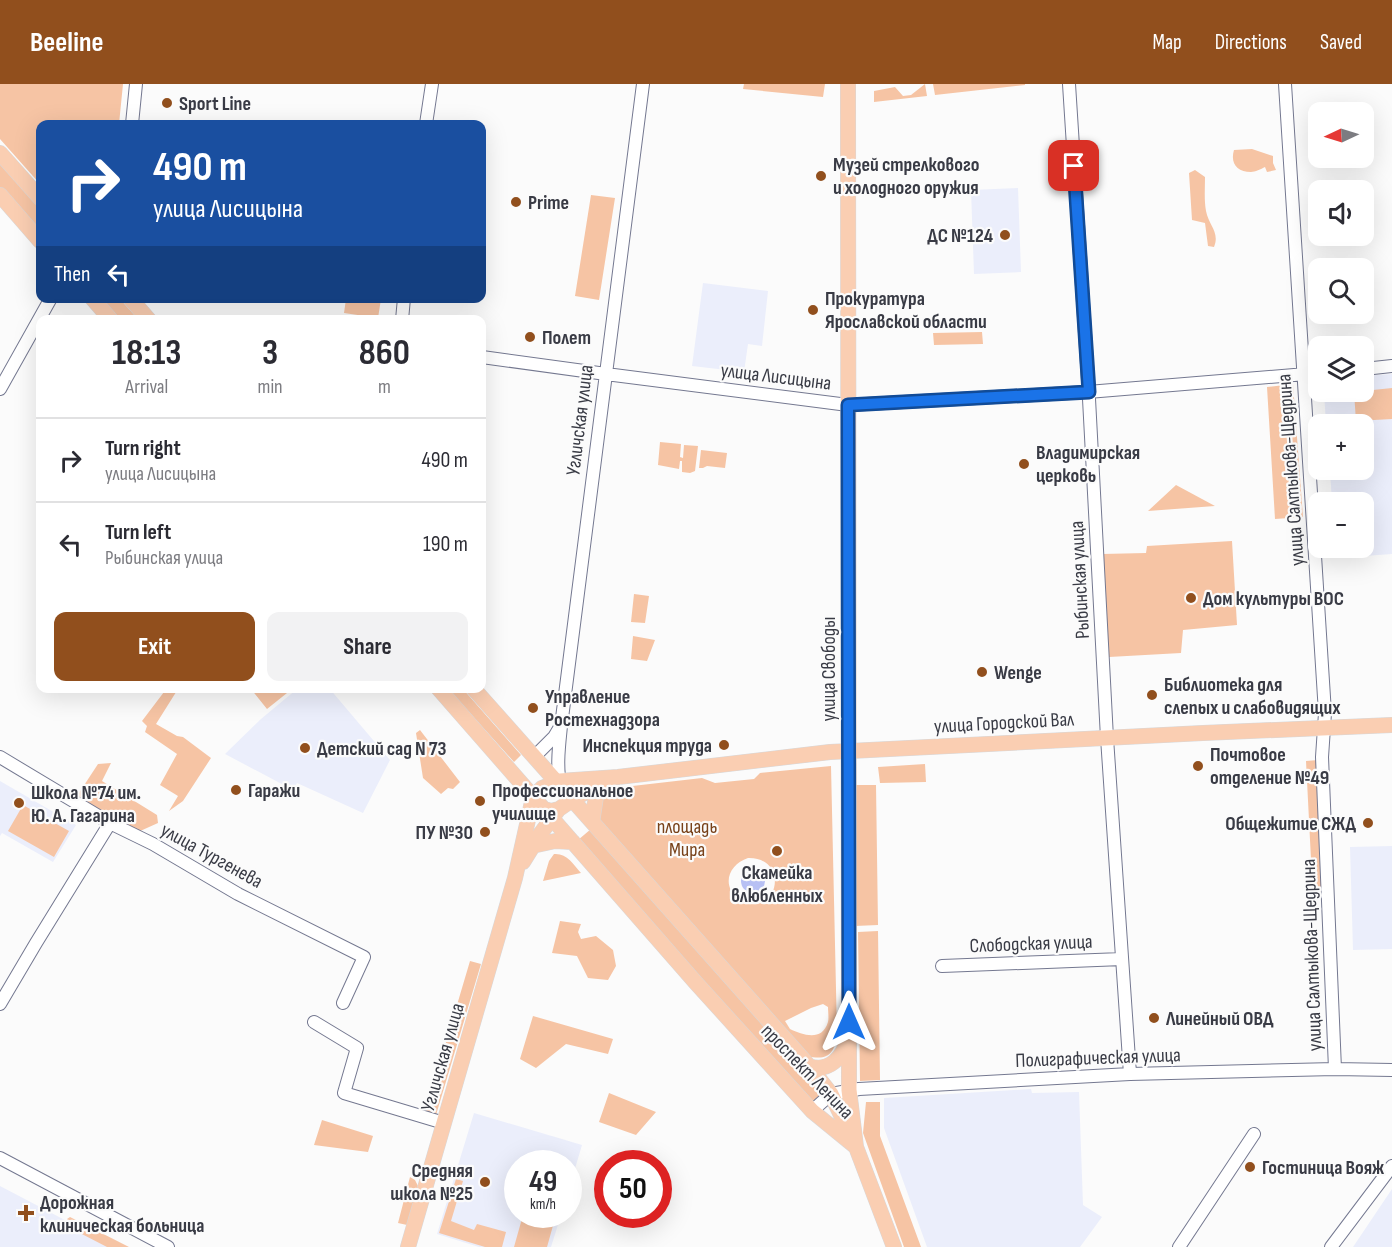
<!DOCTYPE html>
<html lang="en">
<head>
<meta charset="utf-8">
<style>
  :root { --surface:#fff; --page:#f2f2f3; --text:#2b2b33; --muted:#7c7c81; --line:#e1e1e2; --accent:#914f1d }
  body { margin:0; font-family:"Sofia Sans Condensed",sans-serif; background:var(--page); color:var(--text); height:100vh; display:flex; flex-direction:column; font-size:22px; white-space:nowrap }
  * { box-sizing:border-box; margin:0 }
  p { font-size:20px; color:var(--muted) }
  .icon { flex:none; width:33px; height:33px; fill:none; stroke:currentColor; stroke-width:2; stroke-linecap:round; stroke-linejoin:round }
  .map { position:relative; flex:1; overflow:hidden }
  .details { position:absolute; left:36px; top:231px; width:450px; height:378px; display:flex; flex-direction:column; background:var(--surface); border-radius:12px; box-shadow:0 6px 24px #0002 }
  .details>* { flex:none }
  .banner { position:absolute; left:36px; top:36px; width:450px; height:183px; border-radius:12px; box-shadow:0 6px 24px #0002; background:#1a4fa0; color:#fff; overflow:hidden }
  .needle { width:39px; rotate:266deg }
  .controls { position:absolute; left:1308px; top:18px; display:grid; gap:12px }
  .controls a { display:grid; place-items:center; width:66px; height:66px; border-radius:12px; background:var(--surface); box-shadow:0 6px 24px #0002; font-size:30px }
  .speed { position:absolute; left:504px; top:1066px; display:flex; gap:12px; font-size:30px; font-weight:700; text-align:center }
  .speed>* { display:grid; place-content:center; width:78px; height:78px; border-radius:50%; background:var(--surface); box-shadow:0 6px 24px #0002; line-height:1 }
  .speed small { font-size:15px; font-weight:400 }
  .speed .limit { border:9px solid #d22; background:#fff; color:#111 }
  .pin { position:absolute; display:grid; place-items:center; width:51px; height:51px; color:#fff; margin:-26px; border-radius:12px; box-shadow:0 3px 9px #0006 }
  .me { position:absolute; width:66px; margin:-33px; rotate:0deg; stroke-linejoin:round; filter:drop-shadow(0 0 4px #0008) }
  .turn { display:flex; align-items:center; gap:21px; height:126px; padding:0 18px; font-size:27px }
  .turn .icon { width:78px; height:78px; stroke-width:2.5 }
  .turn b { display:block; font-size:42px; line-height:51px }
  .then { display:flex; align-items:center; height:57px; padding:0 18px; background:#0003; gap:12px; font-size:22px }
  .eta { display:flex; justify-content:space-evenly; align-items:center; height:102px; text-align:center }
  .eta b { font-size:36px; font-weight:700; line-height:42px }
  .cta { display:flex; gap:12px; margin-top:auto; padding:12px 18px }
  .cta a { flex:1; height:69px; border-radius:12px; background:var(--accent); color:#fff; font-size:24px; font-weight:700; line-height:69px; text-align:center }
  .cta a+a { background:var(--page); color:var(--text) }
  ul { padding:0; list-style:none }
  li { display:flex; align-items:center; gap:18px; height:84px; padding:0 18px; border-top:2px solid var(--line) }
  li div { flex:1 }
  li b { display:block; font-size:22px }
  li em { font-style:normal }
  header { display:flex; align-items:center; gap:36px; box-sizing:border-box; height:84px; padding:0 30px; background:var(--accent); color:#fff }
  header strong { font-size:28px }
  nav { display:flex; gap:33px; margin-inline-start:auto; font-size:21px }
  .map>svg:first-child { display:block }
  .built { fill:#ebeefb }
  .green { fill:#f6c4a4; fill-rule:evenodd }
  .water { fill:#b7c0f4 }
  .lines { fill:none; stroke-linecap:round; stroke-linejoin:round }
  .minor-casing { stroke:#747890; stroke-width:14 }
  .major-casing { stroke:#d7d8da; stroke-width:16 }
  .minor { stroke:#fff; stroke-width:12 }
  .major { stroke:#faceb2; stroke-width:15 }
  .route-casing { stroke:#114b97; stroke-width:15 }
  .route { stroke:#1a73e8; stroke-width:10 }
  .poi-dot { fill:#914f1d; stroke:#fbfbfb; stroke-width:2 }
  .labels { text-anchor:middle; stroke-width:4.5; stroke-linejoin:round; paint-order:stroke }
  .poi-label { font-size:20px; font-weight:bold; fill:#393b45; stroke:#fbfbfb; text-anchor:start }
  .street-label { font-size:20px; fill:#393b45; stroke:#fbfbfb }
  .park-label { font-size:20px; fill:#78421a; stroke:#fbfbfb }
</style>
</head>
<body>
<header>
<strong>Beeline</strong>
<nav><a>Map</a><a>Directions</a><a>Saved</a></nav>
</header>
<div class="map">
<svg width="1392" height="1163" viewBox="0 0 1392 1163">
  <rect width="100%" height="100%" fill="#fbfbfb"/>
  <path class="built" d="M1018 104 1021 188 974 190 971 106Z
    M703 199 768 207 762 262 748 260 744 288 692 282Z
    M1392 290V470L1337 474 1336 464H1364V418H1332L1330 386H1364V340H1326L1324 308H1364V292Z
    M329 604 390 676 363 729 297 699 293 706 225 670 261 635 297 605Z
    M0 697 76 741 53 778 2 749 0 752Z
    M1392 762V865L1353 866 1350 763Z
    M1031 1005 1032 1009 1079 1008 1083 1121 1102 1133 1080 1163H927L884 1044V1014Z
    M474 1029 582 1061 569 1105 568 1080H518V1131H561L551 1163H479L437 1150Z
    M0 1102 103 1156 116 1163H0Z
    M1392 1105V1163H1353Z"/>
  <path class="green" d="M0 0H123L119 40H40V100L0 55Z
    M744 0H825L823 13 743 5Z
    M925 0 927 12 874 18V7L895 3 903 12 911 11Z
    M933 0H1025V1L935 11Z
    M1252 65 1273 72V79L1276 86 1267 88 1265 83C1261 85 1255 88 1251 88 1237 88 1230 79 1234 66Z
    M0 79 40 125V149L0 103Z
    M1195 86 1205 93C1205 104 1204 116 1206 127 1209 142 1220 148 1214 163L1208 162 1205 139 1192 136 1189 89Z
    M591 111 615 114 599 216 575 212Z
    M101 215H120L138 235H119Z
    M346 215H381L378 234 344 229Z
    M982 248 983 260 934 261 933 249Z
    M1293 300 1303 433 1275 435 1267 303Z
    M1392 304V335L1356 337 1354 308Z
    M660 358 681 360 680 373 683 374 684 361 698 362 695 387 690 389 682 388V377H680L679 385 658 381Z
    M701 366 727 369 725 384 707 382 703 384H699Z
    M1176 401 1215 422 1148 427Z
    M1232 457 1237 541 1183 546 1181 569 1109 573 1102 470 1146 469 1147 462Z
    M634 510 649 512 645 539 631 538Z
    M633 552 655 556 647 577 631 575Z
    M167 604 178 605 156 640 177 652 183 653 211 674 183 717 169 727 178 712 160 701 177 670 145 648 147 642 142 637Z
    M251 605H292L267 625Z
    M448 605H463L521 671 514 678Z
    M420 646 460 698 453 705 448 704 441 710 423 694 416 649Z
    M1318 676 1325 814 1313 815 1306 677Z
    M111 679 102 697 157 731 158 739 138 748 77 712 98 680Z
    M925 680 926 698 880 699 878 683Z
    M831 682 837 949C835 970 828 977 807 972L596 732 601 708 615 704 702 694 715 699 754 695 760 689ZM748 774C786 773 781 824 750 820 745 819 740 818 737 814 721 799 730 780 748 774ZM823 920 828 923C828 927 829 934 828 938 822 958 803 951 790 945L785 937 811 924Z
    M855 701H876L878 841 855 842Z
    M23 721 69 747 54 773 8 747Z
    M591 745 821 1005 822 1012 816 1018 809 1015 578 756Z
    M554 770C567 769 573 780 581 789L543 797 549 777Z
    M560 837 581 840 578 848 581 855 596 852 613 866 616 882 608 896 588 894 577 872 552 869Z
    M878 847 880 996 860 997 858 848Z
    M470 877 481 880 436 1031 425 1029Z
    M533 932 613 955 608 970 566 960 536 984 520 975Z
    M609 1009 656 1028 636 1051 599 1038Z
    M866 1018H880V1052L921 1163H904L863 1049Z
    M322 1036 373 1052 368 1068 314 1061Z
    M410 1093 415 1096 418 1102 407 1141 398 1139Z
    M456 1095 463 1097 451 1137 474 1146 477 1140 506 1148 502 1163H485L439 1149Z
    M523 1131H556L547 1163H514Z
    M70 1133 129 1163H107L76 1147 67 1135Z"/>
  <path class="water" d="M741 797a12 12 0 1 1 24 0a12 12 0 1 1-24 0Z"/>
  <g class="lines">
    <defs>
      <path id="minor" d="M1069 0 1088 296 1107 654 1130 990
        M1285 0 1325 629 1322 673 1335 985
        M132 40 136 0
        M426 40 432 0
        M402 236 404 214
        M482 273 606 290 848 321 1088 308 1318 289
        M1364 285 1392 282
        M0 305 51 214
        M0 673 110 739 153 760 238 810 364 873 343 919
        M534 673 554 653 560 643
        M561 704C556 684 559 662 561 642L643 0
        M942 882 1122 875
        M0 920 36 859 110 739
        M314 938 357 964 344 1009 444 1039
        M812 1027 831 1010 859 1005 1130 990 1335 985 1392 986
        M0 1074 168 1163
        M1179 1163 1254 1050
        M1331 1163 1392 1082"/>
      <path id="major" d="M848 0 849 1006 856 1063 894 1163
        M0 69 40 114
        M0 111 40 157
        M92 214 111 236
        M130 214 149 236
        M438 604 696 899 812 1027 856 1063
        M473 604 809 982 831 1010 850 1050
        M544 725 551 727 559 725 572 716 607 696
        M592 738 598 699
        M532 762 555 757 573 758
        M523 778 541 749 558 726
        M809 982C829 989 843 973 848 955
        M408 1163 515 794 532 718 536 710 542 704 560 697 618 693 830 668 1203 649 1392 641"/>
    </defs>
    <use href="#minor" class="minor-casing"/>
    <use href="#major" class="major-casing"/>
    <use href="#minor" class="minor"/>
    <use href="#major" class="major"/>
  </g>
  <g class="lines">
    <defs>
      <path id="route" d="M849 938 848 321 1089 308 1074 82"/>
    </defs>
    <use href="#route" class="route-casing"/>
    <use href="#route" class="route"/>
  </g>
  <g class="poi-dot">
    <circle cx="167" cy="19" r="6"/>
    <circle cx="821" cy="92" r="6"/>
    <circle cx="516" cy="118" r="6"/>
    <circle cx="1005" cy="151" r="6"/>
    <circle cx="813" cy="226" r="6"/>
    <circle cx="530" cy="253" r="6"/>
    <circle cx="1024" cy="380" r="6"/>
    <circle cx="1191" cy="514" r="6"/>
    <circle cx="982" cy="588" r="6"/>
    <circle cx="1152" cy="611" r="6"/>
    <circle cx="533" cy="624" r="6"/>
    <circle cx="724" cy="661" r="6"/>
    <circle cx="305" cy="664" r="6"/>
    <circle cx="1198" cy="682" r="6"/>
    <circle cx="236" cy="706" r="6"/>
    <circle cx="480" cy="717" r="6"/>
    <circle cx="19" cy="719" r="6"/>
    <circle cx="1368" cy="739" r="6"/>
    <circle cx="485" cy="748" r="6"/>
    <circle cx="777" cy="767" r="6"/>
    <circle cx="1154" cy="934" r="6"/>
    <circle cx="1250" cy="1083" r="6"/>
    <circle cx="485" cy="1098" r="6"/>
    <path d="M23 1120h6v6h6v6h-6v6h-6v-6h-6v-6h6z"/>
  </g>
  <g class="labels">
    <g class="poi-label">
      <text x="179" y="26">Sport Line</text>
      <text x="833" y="87">Музей стрелкового<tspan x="833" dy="23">и холодного оружия</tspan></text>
      <text x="528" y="125">Prime</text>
      <text x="993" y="158" text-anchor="end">ДС №124</text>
      <text x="825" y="221">Прокуратура<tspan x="825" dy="23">Ярославской области</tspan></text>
      <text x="542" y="260">Полет</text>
      <text x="1036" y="375">Владимирская<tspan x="1036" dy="23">церковь</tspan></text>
      <text x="1203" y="521">Дом культуры ВОС</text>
      <text x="994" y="595">Wenge</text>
      <text x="1164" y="607">Библиотека для<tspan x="1164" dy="23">слепых и слабовидящих</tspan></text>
      <text x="545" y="619">Управление<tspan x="545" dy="23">Ростехнадзора</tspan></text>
      <text x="712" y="668" text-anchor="end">Инспекция труда</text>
      <text x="317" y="671">Детский сад N 73</text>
      <text x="1210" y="677">Почтовое<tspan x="1210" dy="23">отделение №49</tspan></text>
      <text x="248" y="713">Гаражи</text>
      <text x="492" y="713">Профессиональное<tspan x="492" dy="23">училище</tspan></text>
      <text x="31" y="715">Школа №74 им.<tspan x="31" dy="23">Ю. А. Гагарина</tspan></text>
      <text x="1356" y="746" text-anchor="end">Общежитие СЖД</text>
      <text x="473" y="755" text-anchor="end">ПУ №30</text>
      <text x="777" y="795" text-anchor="middle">Скамейка<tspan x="777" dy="23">влюбленных</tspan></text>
      <text x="1166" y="941">Линейный ОВД</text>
      <text x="1262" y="1090">Гостиница Вояж</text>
      <text x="473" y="1093" text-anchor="end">Средняя<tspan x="473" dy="23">школа №25</tspan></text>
      <text x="40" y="1125">Дорожная<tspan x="40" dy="23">клиническая больница</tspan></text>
    </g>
    <g class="street-label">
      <text transform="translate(776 292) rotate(7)" y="7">улица Лисицына</text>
      <text transform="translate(579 336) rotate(-83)" y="7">Угличская улица</text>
      <text transform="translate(1290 386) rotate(-94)" y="7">улица Салтыкова-Щедрина</text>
      <text transform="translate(1079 496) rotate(-93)" y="7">Рыбинская улица</text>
      <text transform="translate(828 585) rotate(-90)" y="7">улица Свободы</text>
      <text transform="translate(1004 638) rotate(-3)" y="7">улица Городской Вал</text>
      <text transform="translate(212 771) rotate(29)" y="7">улица Тургенева</text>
      <text transform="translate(1031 859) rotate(-2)" y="7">Слободская улица</text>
      <text transform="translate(1311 871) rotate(-92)" y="7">улица Салтыкова-Щедрина</text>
      <text transform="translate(442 973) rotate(-74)" y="7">Угличская улица</text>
      <text transform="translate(1098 973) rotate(-2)" y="7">Полиграфическая улица</text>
      <text transform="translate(808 987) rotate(46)" y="7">проспект Ленина</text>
    </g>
    <g class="park-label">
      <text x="687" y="749">площадь<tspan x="687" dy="23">Мира</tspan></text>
    </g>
  </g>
</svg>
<div class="controls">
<a><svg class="needle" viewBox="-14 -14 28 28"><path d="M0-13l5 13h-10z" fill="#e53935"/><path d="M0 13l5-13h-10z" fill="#7c7c81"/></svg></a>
<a><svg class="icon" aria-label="sound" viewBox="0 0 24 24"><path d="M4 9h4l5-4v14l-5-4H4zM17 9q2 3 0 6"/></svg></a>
<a><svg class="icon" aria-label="search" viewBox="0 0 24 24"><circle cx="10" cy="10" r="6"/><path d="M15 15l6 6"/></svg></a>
<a><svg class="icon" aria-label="layers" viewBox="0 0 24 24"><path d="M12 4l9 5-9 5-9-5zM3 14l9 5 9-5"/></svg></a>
<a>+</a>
<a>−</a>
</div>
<div class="speed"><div>49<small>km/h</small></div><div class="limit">50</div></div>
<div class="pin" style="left:1074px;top:82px;background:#d93025"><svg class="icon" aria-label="arrive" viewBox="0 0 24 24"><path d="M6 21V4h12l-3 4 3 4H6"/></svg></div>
<svg class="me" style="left:849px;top:938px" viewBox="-20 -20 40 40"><path d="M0-17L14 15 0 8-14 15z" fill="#1a73e8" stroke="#fff" stroke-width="4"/></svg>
<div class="banner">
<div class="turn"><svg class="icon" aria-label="right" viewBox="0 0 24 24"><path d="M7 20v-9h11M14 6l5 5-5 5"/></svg><div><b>490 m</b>улица Лисицына</div></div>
<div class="then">Then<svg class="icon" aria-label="left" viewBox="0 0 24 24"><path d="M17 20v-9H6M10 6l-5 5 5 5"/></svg></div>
</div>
<section class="details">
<div class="eta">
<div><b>18:13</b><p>Arrival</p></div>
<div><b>3</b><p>min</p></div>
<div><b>860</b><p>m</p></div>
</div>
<ul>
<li><svg class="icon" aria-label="right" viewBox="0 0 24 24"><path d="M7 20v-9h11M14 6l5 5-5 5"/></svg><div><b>Turn right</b><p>улица Лисицына</p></div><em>490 m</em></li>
<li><svg class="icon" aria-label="left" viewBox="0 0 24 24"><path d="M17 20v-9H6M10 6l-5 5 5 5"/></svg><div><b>Turn left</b><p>Рыбинская улица</p></div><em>190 m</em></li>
</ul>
<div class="cta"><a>Exit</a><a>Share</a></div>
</section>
</div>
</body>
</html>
